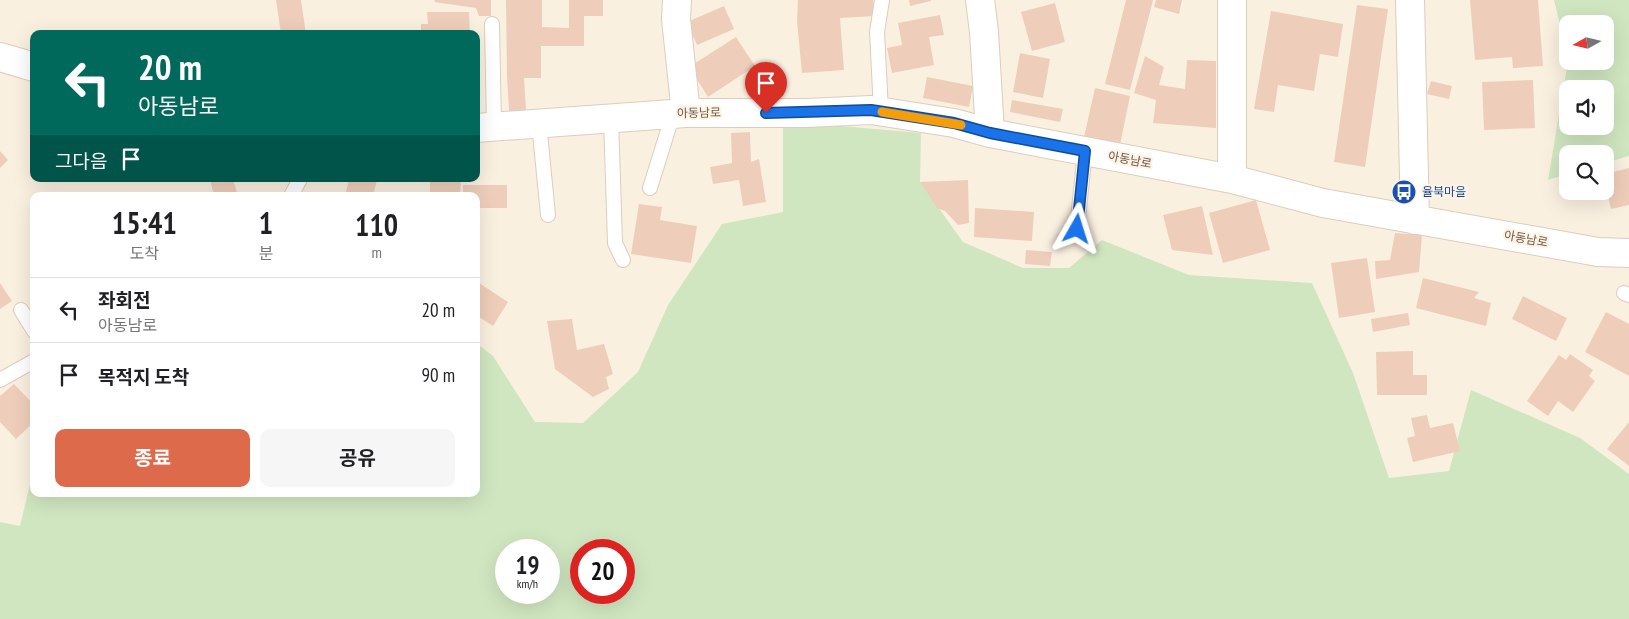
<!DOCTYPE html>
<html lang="ko">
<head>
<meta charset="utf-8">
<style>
  :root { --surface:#fff; --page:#f6f6f6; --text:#202124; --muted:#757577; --line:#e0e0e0; --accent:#de6a4c }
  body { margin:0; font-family:"PT Sans Narrow","Noto Sans KR",sans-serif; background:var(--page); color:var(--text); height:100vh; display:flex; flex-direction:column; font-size:19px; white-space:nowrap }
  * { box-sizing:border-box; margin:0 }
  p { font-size:16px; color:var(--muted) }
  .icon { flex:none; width:28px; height:28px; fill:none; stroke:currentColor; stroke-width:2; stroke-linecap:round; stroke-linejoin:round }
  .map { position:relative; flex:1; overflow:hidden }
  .side { position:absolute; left:30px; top:192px; width:450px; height:305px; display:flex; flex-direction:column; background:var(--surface); border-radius:10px; box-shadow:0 5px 20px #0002 }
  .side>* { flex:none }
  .banner { position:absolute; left:30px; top:30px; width:450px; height:152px; border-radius:10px; box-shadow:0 5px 20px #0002; background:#00695c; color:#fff; overflow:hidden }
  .needle { width:32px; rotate:262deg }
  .tools { position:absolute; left:1559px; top:15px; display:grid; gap:10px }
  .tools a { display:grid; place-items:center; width:55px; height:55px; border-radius:10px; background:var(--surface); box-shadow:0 5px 20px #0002; font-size:25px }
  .speed { position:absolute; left:495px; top:539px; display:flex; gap:10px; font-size:25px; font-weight:700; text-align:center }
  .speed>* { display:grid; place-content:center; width:65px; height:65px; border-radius:50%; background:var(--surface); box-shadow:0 5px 20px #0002; line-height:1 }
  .speed small { font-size:12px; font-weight:400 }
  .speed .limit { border:8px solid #d22; background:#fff; color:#111 }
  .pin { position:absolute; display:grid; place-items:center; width:42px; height:42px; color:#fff; margin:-51px -21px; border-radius:50% 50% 50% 0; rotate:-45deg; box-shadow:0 0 5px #0007 }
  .pin .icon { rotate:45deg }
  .me { position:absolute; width:55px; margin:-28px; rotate:6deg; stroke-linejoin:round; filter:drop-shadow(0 0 4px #0008) }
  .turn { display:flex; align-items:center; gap:18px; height:105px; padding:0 25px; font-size:22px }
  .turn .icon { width:65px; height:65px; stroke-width:2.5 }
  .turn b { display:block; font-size:35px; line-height:42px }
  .then { display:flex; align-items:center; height:48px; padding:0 25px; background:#0003; gap:10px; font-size:19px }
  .eta { display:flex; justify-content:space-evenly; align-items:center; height:85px; text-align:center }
  .eta b { font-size:30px; font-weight:700; line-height:35px }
  .cta { display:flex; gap:10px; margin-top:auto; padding:10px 25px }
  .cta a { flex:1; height:58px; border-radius:10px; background:var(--accent); color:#fff; font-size:20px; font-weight:700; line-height:58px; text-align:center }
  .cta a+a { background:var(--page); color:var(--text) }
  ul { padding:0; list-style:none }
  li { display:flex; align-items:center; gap:15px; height:65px; padding:0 25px; border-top:1px solid var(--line) }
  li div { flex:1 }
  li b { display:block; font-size:19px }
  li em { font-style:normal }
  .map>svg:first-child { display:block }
  .green { fill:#d0e6c0; fill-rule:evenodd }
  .building { fill:#eeceba }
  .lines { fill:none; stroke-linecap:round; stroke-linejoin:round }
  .service-casing { stroke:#deccbd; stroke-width:16 }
  .minor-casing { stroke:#deccbd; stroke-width:30 }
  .service { stroke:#fff; stroke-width:14 }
  .minor { stroke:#fff; stroke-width:28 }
  .route-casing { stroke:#114b97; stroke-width:12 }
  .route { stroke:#1a73e8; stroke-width:9 }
  .slow { stroke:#f59e0b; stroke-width:9 }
  .labels { text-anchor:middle; stroke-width:4.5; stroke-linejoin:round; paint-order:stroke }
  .street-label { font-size:12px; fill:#6f5649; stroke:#fef4e6 }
  .transit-label { font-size:12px; fill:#164399; stroke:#fef4e6; text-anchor:start }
</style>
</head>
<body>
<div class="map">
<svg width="1629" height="619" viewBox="0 0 1629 619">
  <rect width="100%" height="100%" fill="#faf0e0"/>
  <path class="green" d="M1554 0H1629V156L1605 163V154H1568L1567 174 1548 180 1568 61H1605V24H1568L1567 54ZM1568 89H1605V126H1568Z
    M783 121 921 133 920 182 963 242 1023 268H1069L1102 240 1189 275 1312 283 1353 373 1389 478 1449 471 1471 390 1580 438 1629 474V619H0V522L20 526 34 467V494H476V343L493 356 535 422 583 423 638 372 668 305 722 224 783 212ZM506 550H549V592H506ZM581 550H624V592H581Z"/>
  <path class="building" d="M276 0H301L306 34H281Z
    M435 0H491V16H479L476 8 434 2Z
    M506 0H542V27L569 28V0H603V16H584V46H541V78H524L526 110 509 111 507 76Z
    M798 0H873L875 16 840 18 844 70 802 73 797 21Z
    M909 0H931V1L910 6Z
    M1126 0H1153L1130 90 1105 84Z
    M1156 0H1182L1179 14 1154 7Z
    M1470 0H1538L1543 66 1513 68 1512 57 1475 60Z
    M1055 3 1065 42 1032 51 1021 12Z
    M1357 5 1388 9 1365 167 1334 162Z
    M724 6 734 29 697 45 687 22Z
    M1271 11 1343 24 1338 57 1320 54 1314 91 1278 85 1274 112 1254 109Z
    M427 12H469L470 34H421V24H428Z
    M940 15 944 35 929 37 934 65 892 73 887 48 902 45 898 23Z
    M736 37 755 66 708 97 689 67Z
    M1020 53 1050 59 1043 98 1013 92Z
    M1145 56 1164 67 1159 85 1185 89 1187 60 1216 61V128L1153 123 1156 100 1134 93Z
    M927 77 973 86 969 107 923 98Z
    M1533 80 1535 128 1484 130 1482 82Z
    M1431 81 1452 86 1449 99 1427 94Z
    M1095 88 1130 96 1120 145 1084 137Z
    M1012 100 1063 109 1060 122 1010 112Z
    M750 132 751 162 759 159 766 202 743 206 739 180 713 184 710 167 732 163 731 133Z
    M0 151 8 160 0 168Z
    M1629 168V205L1611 209 1605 182V174Z
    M210 179H233L238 196H214Z
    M349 179 377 180 373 196H345Z
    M430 179H461L460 196H430Z
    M968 180 969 223 958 225 945 211 937 208 920 182Z
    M463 185H507V208H476V196H463Z
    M1256 200 1270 250 1223 263 1209 213Z
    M639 204 662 207 660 220 697 226 691 263 631 254Z
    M1202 206 1213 255 1172 250 1163 215Z
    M975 208 1034 212 1032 241 974 237Z
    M1395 233 1422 235 1419 272 1376 279 1375 261 1390 260Z
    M1026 250 1052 252 1050 266 1025 264Z
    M1367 258 1375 312 1339 318 1331 263Z
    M1423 278 1479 292 1474 298 1491 303 1486 326 1416 308Z
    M476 281 508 302 493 326 476 315Z
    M0 283 12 301 0 309Z
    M1523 296 1567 318 1556 341 1512 319Z
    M1606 312 1629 324V376L1585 352Z
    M1408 313 1410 325 1373 332 1371 319Z
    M572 319 577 350 604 344 613 374 606 377 609 389 593 397 555 369 547 321Z
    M1413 351V375H1427V395H1377L1376 352Z
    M1570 354 1593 370 1589 376 1595 381 1573 412 1558 401 1548 416 1527 401 1559 355 1566 360Z
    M14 384 34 405V422L16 439 0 422V396Z
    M1427 415 1430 428 1453 423 1460 451 1413 462 1407 438 1415 436 1411 418Z
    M1629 422V466L1607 449Z"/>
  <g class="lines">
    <defs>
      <path id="service" d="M492 24 494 127
        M881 111 877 32 882 0
        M611 118 615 243 623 260
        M539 123 548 215
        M650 188 673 114
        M291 196 300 179
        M1077 229 1085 151
        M1624 293 1629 295
        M21 310 34 331
        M0 380 34 361"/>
      <path id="minor" d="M677 0 676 19 686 113
        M980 0 984 32 990 133
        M1410 0 1415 220
        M0 57 34 67
        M476 128 686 113H806L871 110 954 123 990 133 1232 179 1323 203 1598 252 1629 253
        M1232 179V0"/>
    </defs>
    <use href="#service" class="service-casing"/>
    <use href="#minor" class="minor-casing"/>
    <use href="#service" class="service"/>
    <use href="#minor" class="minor"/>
  </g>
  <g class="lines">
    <defs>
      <path id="route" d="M766 113 871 110 954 123 990 133 1085 151 1077 229"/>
    </defs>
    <use href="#route" class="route-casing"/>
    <use href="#route" class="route"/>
    <path class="slow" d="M882 112 961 125"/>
  </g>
  <defs>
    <symbol id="bus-disc" viewBox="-11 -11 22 22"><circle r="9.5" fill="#1a4fb4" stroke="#fef4e6"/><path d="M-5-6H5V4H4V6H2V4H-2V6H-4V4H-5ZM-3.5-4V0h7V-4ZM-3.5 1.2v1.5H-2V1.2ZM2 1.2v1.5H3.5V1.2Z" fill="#fff"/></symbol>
  </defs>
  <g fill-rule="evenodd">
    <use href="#bus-disc" x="1390" y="178" width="28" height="28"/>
  </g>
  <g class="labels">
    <g class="street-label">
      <text transform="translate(699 113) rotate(-1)" y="4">아동남로</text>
      <text transform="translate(1130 160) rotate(11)" y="4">아동남로</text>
      <text transform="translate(1526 239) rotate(10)" y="4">아동남로</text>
    </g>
    <g class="transit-label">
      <text x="1422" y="196">율북마을</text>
    </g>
  </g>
</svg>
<div class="tools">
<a><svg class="needle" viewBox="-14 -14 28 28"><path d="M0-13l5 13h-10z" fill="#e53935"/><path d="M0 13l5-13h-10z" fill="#757577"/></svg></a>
<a><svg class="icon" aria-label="sound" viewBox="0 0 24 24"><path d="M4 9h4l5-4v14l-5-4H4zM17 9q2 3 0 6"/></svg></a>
<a><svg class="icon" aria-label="search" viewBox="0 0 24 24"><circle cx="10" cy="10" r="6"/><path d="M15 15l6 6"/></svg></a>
</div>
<div class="speed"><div>19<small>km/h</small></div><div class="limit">20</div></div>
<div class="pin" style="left:766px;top:113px;background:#d93025"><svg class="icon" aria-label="arrive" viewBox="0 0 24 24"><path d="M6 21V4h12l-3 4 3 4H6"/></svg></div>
<svg class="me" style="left:1077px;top:229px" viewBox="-20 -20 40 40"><path d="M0-17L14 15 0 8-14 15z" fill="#1a73e8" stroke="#fff" stroke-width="4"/></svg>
<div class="banner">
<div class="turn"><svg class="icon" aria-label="left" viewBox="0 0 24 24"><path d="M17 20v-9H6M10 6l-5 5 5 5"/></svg><div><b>20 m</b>아동남로</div></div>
<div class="then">그다음<svg class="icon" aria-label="arrive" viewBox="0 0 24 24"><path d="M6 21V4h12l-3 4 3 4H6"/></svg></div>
</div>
<section class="side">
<div class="eta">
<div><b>15:41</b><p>도착</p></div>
<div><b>1</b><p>분</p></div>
<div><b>110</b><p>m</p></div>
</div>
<ul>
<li><svg class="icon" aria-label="left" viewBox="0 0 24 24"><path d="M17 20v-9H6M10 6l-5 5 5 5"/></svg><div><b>좌회전</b><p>아동남로</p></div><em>20 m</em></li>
<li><svg class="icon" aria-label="arrive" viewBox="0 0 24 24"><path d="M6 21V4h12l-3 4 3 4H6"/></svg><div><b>목적지 도착</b></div><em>90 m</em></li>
</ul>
<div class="cta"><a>종료</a><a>공유</a></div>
</section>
</div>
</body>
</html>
